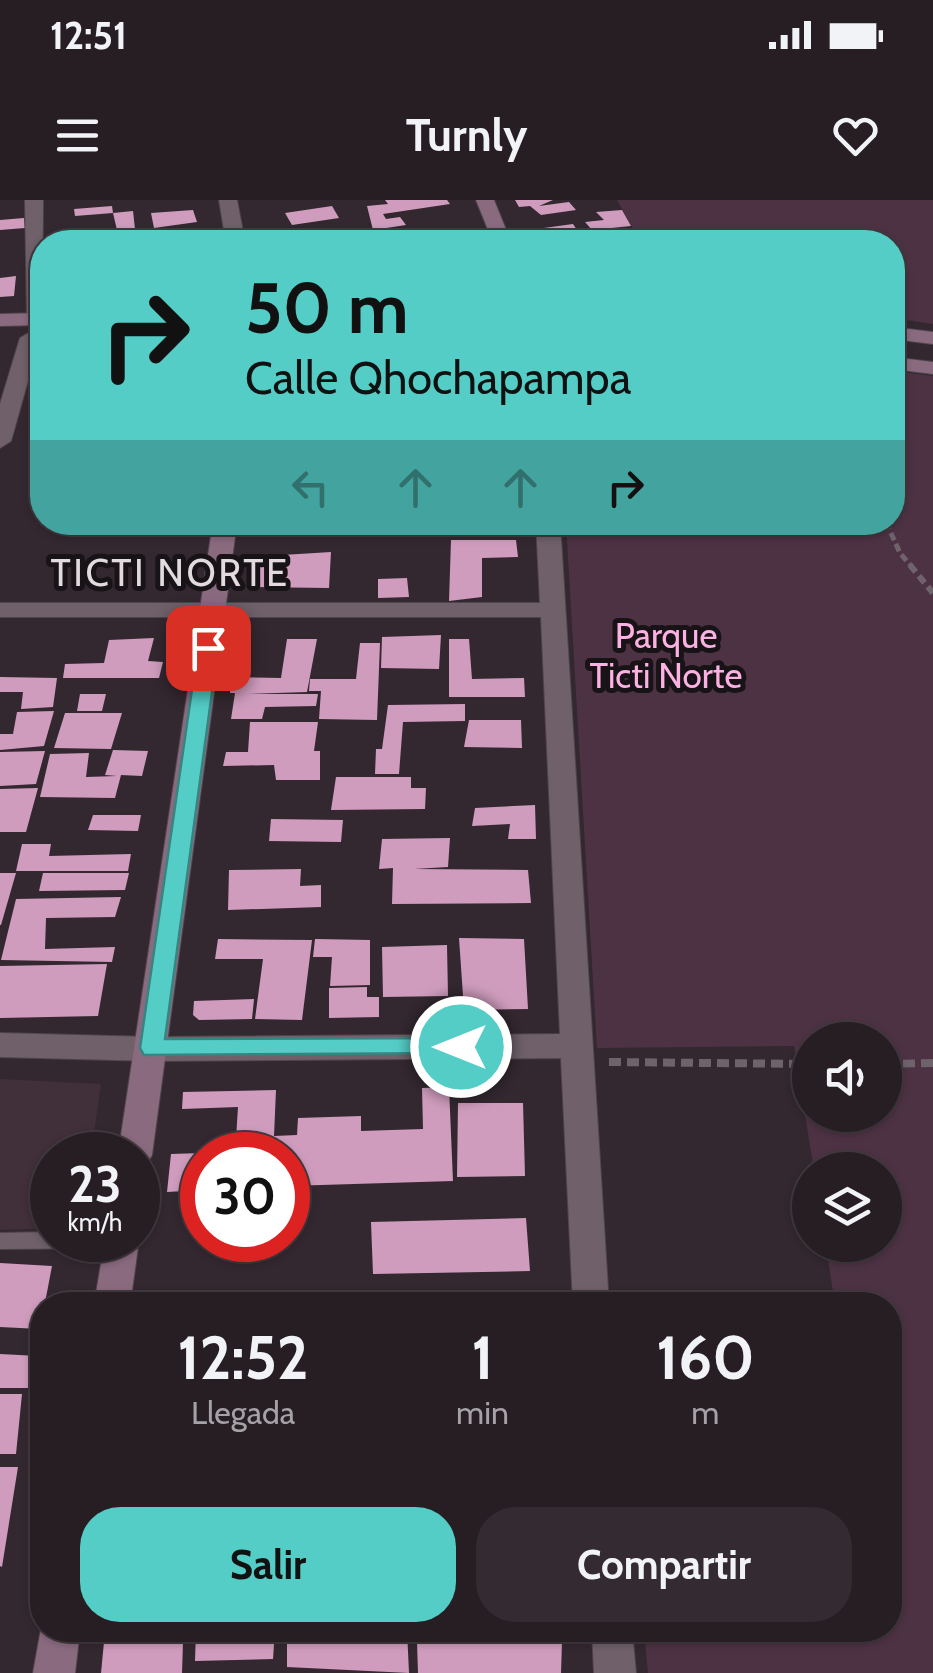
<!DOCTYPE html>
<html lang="es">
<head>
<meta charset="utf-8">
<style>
  :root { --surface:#271e24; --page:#332b31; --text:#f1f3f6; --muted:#a4a2a6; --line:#433c41; --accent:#54cdc7 }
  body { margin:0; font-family:Cabin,sans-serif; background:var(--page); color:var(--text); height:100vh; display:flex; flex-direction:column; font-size:38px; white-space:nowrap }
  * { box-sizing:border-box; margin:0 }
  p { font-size:32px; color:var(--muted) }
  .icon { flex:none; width:55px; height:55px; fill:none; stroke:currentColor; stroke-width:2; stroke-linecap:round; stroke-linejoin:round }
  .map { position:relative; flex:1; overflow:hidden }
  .side { position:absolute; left:30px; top:1092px; width:872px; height:350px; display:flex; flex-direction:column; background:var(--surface); border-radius:40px; box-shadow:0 2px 8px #0004,0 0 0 2px var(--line) }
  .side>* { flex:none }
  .top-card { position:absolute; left:30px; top:30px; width:875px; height:305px; border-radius:40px; box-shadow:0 2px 8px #0004,0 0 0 2px var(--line); background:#54cdc7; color:#111; overflow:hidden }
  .buttons { position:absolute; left:792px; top:822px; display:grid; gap:20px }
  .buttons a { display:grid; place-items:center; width:110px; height:110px; border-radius:50%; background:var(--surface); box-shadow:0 2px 8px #0004,0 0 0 2px var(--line); font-size:50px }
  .speed { position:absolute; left:30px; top:932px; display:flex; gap:20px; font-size:50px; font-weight:700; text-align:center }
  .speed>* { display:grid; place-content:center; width:130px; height:130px; border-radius:50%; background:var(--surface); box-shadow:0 2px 8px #0004,0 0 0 2px var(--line); line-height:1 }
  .speed small { font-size:25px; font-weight:400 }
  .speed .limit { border:15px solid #d22; background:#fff; color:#111 }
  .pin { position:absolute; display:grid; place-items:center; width:85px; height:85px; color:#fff; margin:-42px; border-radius:20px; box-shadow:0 5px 15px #0006 }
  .me { position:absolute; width:110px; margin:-55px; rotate:270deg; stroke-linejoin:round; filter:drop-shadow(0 0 8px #0008) }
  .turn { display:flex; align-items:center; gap:35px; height:210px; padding:0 50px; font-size:45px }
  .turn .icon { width:130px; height:130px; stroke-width:2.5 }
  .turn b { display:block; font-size:70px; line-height:85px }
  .lanes { display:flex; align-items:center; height:95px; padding:0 50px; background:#0003; justify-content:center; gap:50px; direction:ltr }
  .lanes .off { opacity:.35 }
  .eta { display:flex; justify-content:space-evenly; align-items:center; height:170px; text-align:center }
  .eta b { font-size:60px; font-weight:700; line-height:70px }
  .action { display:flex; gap:20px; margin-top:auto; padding:20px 50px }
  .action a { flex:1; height:115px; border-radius:40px; background:var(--accent); color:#111; font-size:40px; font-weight:700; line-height:115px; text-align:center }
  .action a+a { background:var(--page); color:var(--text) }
  .status { display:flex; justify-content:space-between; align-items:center; height:70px; padding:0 50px; background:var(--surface); direction:ltr }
  .status svg { height:28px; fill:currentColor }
  header { display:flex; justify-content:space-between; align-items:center; height:130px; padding:0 50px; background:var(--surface); font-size:45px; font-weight:700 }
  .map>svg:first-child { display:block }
  .built { fill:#412f3a }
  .green { fill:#4d3244; fill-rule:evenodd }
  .building { fill:#cf9cbd }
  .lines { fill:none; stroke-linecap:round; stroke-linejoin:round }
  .lane-casing { stroke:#4f454c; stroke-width:2 }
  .street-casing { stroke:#4f454c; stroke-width:2 }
  .secondary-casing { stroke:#4f454c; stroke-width:2 }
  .path-far2 { stroke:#6e636a; stroke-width:5; stroke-dasharray:8 4; stroke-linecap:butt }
  .path-far1 { stroke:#6e636a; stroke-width:6; stroke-dasharray:9 5; stroke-linecap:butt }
  .path { stroke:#6e636a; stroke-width:8; stroke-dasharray:12 6; stroke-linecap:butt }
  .lane { fill:#6f6069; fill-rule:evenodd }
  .street { fill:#6f6069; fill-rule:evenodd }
  .secondary { fill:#8a6a7f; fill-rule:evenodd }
  .route { fill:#54cdc7; stroke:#378581; stroke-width:2.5 }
  .labels { text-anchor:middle; stroke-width:10; stroke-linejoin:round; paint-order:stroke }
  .park-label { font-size:35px; fill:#fbb1e1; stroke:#181316 }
  .neighbourhood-label { font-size:38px; letter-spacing:2.5px; fill:#e2dadf; stroke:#181316 }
</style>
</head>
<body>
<div class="status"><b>12:51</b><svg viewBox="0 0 49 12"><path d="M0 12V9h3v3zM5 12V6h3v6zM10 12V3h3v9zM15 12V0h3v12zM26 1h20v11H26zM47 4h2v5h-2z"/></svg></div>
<header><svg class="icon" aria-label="menu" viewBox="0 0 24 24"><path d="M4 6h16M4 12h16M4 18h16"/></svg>Turnly<svg class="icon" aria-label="heart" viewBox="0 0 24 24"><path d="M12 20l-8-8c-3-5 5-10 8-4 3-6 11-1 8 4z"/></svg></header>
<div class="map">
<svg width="933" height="1473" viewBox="0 0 933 1473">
  <rect width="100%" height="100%" fill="#342830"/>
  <path class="built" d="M0 879 101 884 91 955H52V1028L0 1030Z"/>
  <path class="green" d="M617 0H933V124L893 118 892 42H640Z
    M893 171 933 176V1473H648L644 1430H890V1105H835L826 1045H885V970H814L794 846 597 848 566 323 892 322ZM885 840V915H810V840Z"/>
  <path class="building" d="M385 0H447L450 4 383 14 386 19 400 17 406 25 373 30 367 6 388 4Z
    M515 0H553L539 6 569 2 576 10 541 15 530 6 519 7Z
    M112 6 113 13 75 16 74 9Z
    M332 6 339 18 292 25 285 13Z
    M193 10 197 22 154 28 151 13Z
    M622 10 631 26 592 30 585 22 604 20 596 12Z
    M133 11 135 29 117 30 113 13Z
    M24 18 25 28 0 30V20Z
    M573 24 585 42H549L543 35H534L529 30Z
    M437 30 442 36 408 42H400L397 36Z
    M152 34V40L187 36 189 42H117V37Z
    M636 35 640 42H586L585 40Z
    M16 76 14 96 0 97V78Z
    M390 322H437V330H390Z
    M451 340H516L518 357 482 358V397L449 401Z
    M331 352 329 388 250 387 252 357Z
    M407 378 409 397 378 398V379Z
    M441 435 439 469 381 468 382 437Z
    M154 438 148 461 163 462 159 478H63L65 464 104 463 109 440Z
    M287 439H317L307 492 247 494H318L316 506 265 507 262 519H231L235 493H230L232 477 281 478Z
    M449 439H469L472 479 524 478 525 497H449Z
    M360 443H380L377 520 319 519 321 491H309L310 479H356Z
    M0 477 57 478 53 507 21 509 23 492H0Z
    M80 494H106L102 511H77Z
    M465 504V521L403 522 399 574H375L376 549H382L388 505Z
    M54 511 44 546 0 550V534H13L17 512Z
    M65 513H122L111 549 54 548Z
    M469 520H521L522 548 464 547Z
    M250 522H318L314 551H320V580H276L274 565 223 566 226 552H248Z
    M113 550 148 551 142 576 121 575 115 598 40 597 50 554 89 553 86 577 117 576 105 575Z
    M45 551 36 584 0 586V552Z
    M336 577H411V588H426L425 609 331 610Z
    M38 588 26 632H0V589Z
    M535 605 536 639H508L510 624 472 626 475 608Z
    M93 615H141L138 631 88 630Z
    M271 619 343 620 341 642 269 641Z
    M450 638 448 667 414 669 528 670 531 703 392 704 393 668 379 669 382 639Z
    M22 644H51L49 656 131 654 128 671H16Z
    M301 669 300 686 321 685V707L228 710 229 670Z
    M0 673H16L1 725H0Z
    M43 673H129L125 690 39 691Z
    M121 697 115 717 46 718 45 749 115 747 112 762 1 760 16 699Z
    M459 738 524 739 528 809 464 810Z
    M218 739 312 740 302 820 255 819 263 759H215Z
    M315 739 370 740V785L330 786 332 757H313Z
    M447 745 448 796 383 797 382 747Z
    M107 764 98 816 0 818V766Z
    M367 787V797H379V817L329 818V788Z
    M254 799 252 819 199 820 193 815 194 801Z
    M449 887 453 981 288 986V955H235L238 907 182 909 183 892 276 890 274 936 297 935 298 918 361 916V931L423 929 422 888Z
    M458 903H523L525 976 457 977Z
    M202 953V990L167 992 171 954Z
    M526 1018 530 1071 373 1074 371 1022Z
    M0 1063 52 1066 40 1129 0 1127Z
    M0 1154 38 1156 32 1188H0Z
    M0 1194H22L16 1254H0Z
    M0 1267H18L2 1367 0 1366Z
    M196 1430H275L273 1459 195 1461Z
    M287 1430H407L409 1473 287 1467Z
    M104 1442H183L182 1473H101Z
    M417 1442H562L561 1473H418Z"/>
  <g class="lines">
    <defs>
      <path id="lane" d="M52 1032V1040H132L129 1046 122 1048 0 1049V1033Z"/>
      <path id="street" d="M25 0H43L42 124 37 125 27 119Z
        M219 0H237L245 42H226Z
        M30 132 40 138 11 241 0 248V204L20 138Z
        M536 322H560L609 1105H573L561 858 152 861 0 857V833L152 837 560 834 541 417H0V403H540Z
        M592 1430H632L636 1473H594Z"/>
      <path id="secondary" d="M476 0H494L511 42H493Z
        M42 113V125L0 126V114Z
        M892 127 933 132V144L892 139Z
        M892 157 933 162V174L892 169Z
        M213 322H237L152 955 147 964 138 967V955H118Z
        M138 1036 139 1040 130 1105H94L105 1040H138Z
        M42 1423V1430H80L75 1473H33Z"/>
    </defs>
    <use href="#lane" class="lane-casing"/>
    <use href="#street" class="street-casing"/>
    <use href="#secondary" class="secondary-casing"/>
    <path class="path-far2" d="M886 322 900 353 912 367"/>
    <path class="path-far1" d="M910 365 933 393"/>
    <path class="path" d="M609 862 810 864
      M885 864 933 863"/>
    <use href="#lane" class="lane"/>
    <use href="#street" class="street"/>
    <use href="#secondary" class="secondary"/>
  </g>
  <path class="route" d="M208 442 218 448 165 839 461 838 470 841 473 847 470 853 144 855 140 848 198 448Z"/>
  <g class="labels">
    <g class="park-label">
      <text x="666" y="448">Parque<tspan x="666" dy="40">Ticti Norte</tspan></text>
    </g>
    <g class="neighbourhood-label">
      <text x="170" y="386">TICTI NORTE</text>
    </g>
  </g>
</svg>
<div class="buttons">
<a><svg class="icon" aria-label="sound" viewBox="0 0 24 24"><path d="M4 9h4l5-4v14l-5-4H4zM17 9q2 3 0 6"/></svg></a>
<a><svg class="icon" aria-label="layers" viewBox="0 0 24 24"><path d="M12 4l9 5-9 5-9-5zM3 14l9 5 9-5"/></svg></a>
</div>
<div class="speed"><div>23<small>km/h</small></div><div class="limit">30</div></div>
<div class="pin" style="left:208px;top:448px;background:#d93025"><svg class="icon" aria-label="arrive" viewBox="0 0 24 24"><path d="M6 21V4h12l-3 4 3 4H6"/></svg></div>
<svg class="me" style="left:461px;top:847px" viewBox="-20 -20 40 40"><circle r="17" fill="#54cdc7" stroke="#fff" stroke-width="3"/><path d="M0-11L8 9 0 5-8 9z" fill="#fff"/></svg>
<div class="top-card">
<div class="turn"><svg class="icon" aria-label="right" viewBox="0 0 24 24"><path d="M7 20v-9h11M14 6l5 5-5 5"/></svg><div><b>50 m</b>Calle Qhochapampa</div></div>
<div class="lanes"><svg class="icon off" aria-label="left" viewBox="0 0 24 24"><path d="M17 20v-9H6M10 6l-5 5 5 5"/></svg><svg class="icon off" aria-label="ahead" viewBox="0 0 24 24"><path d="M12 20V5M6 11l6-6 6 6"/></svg><svg class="icon off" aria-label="ahead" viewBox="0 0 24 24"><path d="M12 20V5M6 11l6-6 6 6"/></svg><svg class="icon" aria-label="right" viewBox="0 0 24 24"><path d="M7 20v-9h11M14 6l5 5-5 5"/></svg></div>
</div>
<section class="side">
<div class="eta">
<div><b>12:52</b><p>Llegada</p></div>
<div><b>1</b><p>min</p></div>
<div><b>160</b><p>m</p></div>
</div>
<div class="action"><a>Salir</a><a>Compartir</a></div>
</section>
</div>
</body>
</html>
